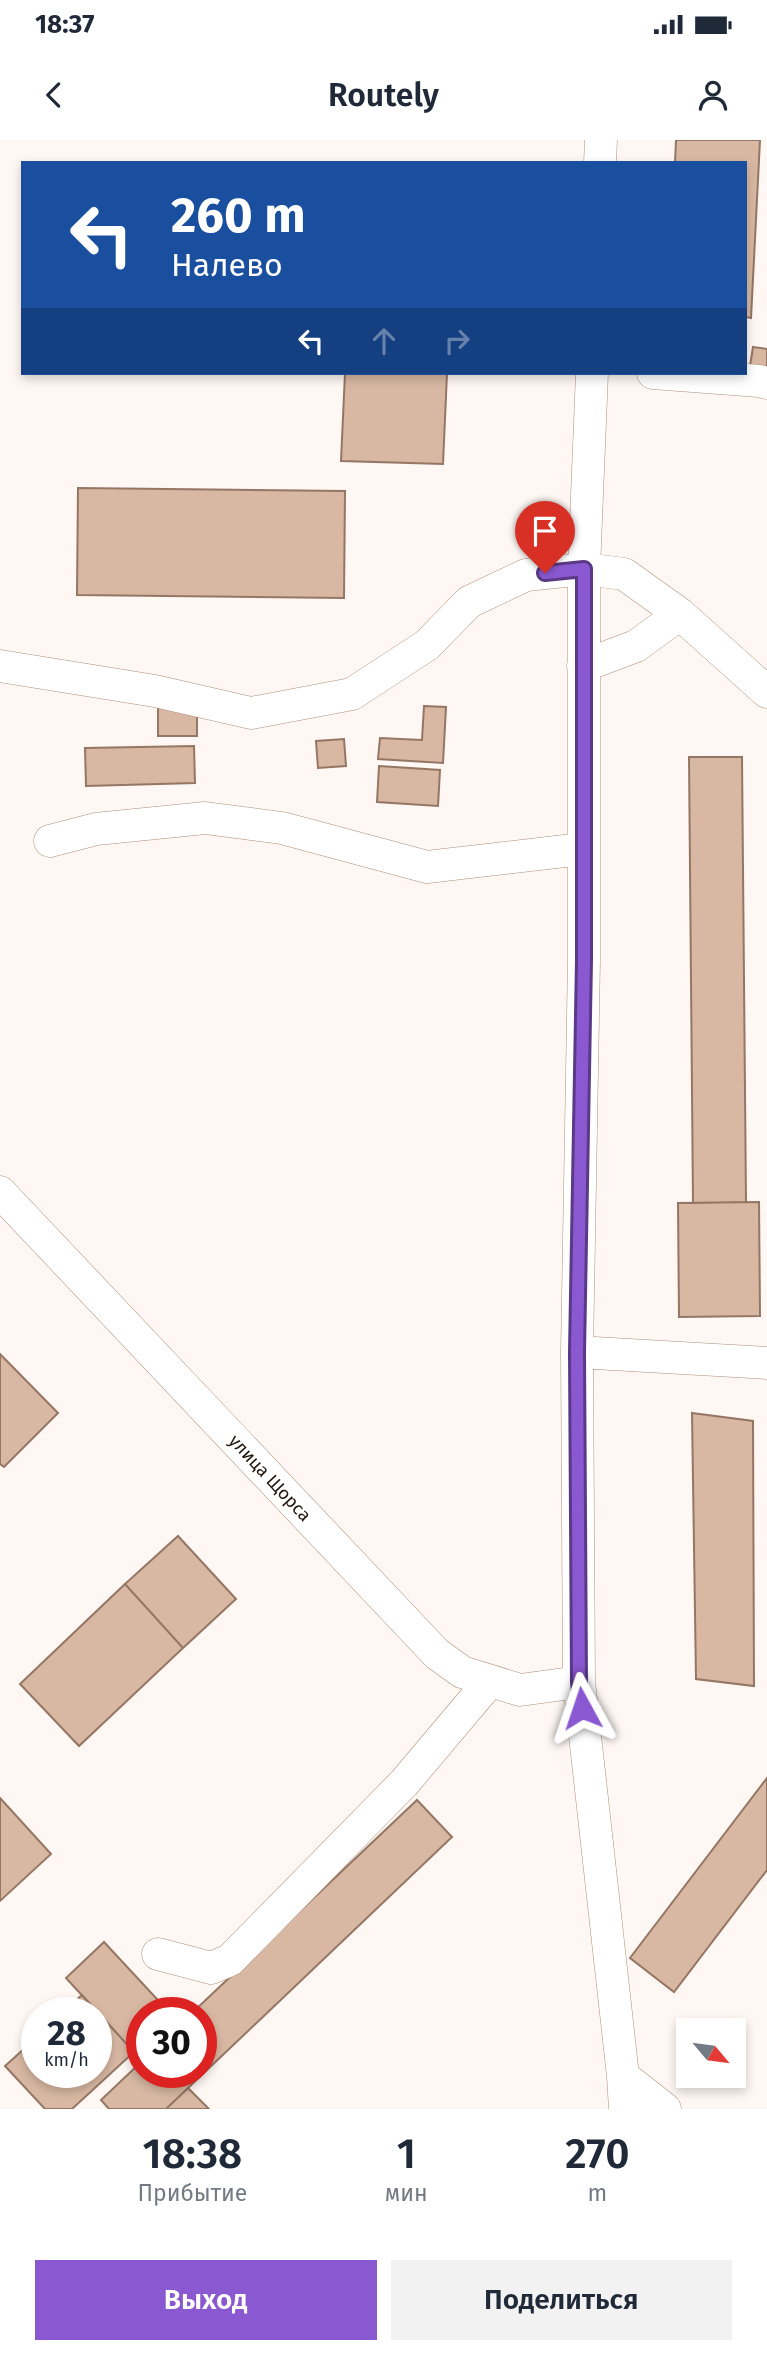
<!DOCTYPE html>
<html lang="ru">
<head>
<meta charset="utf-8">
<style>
  :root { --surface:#fff; --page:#f2f2f3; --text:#1f2937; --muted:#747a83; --accent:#8a58d0 }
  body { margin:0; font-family:"Fira Sans",sans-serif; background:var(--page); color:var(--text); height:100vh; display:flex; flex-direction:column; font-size:26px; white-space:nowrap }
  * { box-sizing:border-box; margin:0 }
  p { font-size:23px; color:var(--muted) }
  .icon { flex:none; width:38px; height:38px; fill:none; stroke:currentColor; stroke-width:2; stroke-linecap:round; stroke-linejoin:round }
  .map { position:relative; height:1969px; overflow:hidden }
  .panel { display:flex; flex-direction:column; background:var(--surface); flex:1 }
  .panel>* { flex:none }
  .top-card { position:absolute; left:21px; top:21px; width:726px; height:214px; border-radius:0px; box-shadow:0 4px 10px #0003; background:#1a4fa0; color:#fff; overflow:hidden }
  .needle { width:46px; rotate:119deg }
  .tools { position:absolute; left:676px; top:1878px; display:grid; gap:14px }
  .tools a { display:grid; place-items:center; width:70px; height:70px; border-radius:0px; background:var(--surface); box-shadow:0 4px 10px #0003; font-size:35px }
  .speed { position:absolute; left:21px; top:1857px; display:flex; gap:14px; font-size:35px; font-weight:700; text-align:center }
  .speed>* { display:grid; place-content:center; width:91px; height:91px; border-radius:50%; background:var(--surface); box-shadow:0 4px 10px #0003; line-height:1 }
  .speed small { font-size:18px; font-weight:400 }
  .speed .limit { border:10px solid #d22; background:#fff; color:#111 }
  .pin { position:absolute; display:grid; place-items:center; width:60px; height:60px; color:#fff; margin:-72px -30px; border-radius:50% 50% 50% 0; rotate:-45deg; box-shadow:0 0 7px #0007 }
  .pin .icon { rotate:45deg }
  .me { position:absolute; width:77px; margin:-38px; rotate:355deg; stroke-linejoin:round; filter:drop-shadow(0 0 5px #0008) }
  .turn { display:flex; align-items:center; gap:24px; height:147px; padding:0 35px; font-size:32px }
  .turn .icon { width:91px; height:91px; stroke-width:2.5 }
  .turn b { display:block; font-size:49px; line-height:60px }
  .lanes { display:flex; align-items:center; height:66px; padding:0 35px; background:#0003; justify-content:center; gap:35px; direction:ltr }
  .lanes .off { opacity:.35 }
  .eta { display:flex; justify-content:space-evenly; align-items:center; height:119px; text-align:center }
  .eta b { font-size:42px; font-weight:600; line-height:49px }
  .button { display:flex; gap:14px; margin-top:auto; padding:14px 35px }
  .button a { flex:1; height:80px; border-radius:0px; background:var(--accent); color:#fff; font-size:28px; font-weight:600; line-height:80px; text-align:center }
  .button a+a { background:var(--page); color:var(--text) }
  .status { display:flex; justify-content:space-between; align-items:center; height:49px; padding:0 35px; background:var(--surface); direction:ltr }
  .status svg { height:19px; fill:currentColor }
  header { display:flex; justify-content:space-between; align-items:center; height:91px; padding:0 35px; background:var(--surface); font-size:32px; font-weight:600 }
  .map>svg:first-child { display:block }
  .building { fill:#d8b8a3; stroke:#957664; stroke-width:2 }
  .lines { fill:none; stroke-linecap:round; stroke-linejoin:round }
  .minor-casing { stroke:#af907c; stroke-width:33 }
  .minor { stroke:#fff; stroke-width:32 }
  .route-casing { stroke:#5a3987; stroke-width:18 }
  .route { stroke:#8a58d0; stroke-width:12 }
  .labels { text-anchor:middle; stroke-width:6; stroke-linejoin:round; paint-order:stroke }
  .street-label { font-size:18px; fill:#22170f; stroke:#fff }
</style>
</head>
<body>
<div class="status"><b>18:37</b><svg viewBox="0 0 49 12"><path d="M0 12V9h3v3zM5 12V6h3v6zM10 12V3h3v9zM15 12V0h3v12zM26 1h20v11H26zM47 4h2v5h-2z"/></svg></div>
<header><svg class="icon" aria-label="back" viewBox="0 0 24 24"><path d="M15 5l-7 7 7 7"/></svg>Routely<svg class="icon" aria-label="person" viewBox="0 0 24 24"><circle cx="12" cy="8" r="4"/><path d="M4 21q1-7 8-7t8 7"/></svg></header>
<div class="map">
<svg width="767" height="1969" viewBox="0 0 767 1969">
  <rect width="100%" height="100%" fill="#fef7f3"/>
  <path class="building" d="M676 0H760L751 178 746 177V23H675Z
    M753 207 767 209V227L750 226Z
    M345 233H447L443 324 341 321Z
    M78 348 345 351 344 458 77 455Z
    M424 566 446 567 443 623 378 619 380 598 422 600Z
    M197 567V596H158V568Z
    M344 599 346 626 318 628 316 601Z
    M194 606 195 643 86 646 85 608Z
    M689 617H742L746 1062 693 1063Z
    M379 626 440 630 438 666 377 662Z
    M759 1062 760 1176 679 1177 678 1063Z
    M0 1214 58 1273 4 1327 0 1324Z
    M692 1273 753 1281 754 1546 696 1539Z
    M178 1396 236 1459 183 1508 125 1444Z
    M125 1444 183 1508 79 1606 20 1544Z
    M767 1638V1730L674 1852 630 1818Z
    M0 1658 51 1714 0 1761Z
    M417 1660 452 1697 166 1969H109L101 1960 142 1921V1932H201V1872H193Z
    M104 1802 169 1872H142V1905L134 1912 66 1838Z
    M82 1855 134 1912 72 1969H45L5 1926 37 1897V1932H96V1872H63Z
    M188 1948 209 1969H166Z"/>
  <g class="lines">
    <defs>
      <path id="minor" d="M600 23 601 0
        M592 233 584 429V820L577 1212 579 1542 623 1936 625 1969
        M653 233 759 241 767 243
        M0 526 155 551 251 573 352 554 427 505 469 462 526 435 584 429 624 434 680 474 767 552
        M583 526 636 506 680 474
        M50 701 96 689 205 678 282 688 427 727 582 709
        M0 1052 437 1514 462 1532 520 1550 579 1542
        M577 1212 767 1223
        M158 1814 211 1828 230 1820 404 1643 490 1541
        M623 1936 665 1969"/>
    </defs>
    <use href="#minor" class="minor-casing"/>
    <use href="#minor" class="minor"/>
  </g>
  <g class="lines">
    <defs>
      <path id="route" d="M545 433 584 429V820L577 1212 579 1542 582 1568"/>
    </defs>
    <use href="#route" class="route-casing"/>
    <use href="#route" class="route"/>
  </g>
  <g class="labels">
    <g class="street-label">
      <text transform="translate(270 1338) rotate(47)" y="6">улица Щорса</text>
    </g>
  </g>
</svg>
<div class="tools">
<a><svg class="needle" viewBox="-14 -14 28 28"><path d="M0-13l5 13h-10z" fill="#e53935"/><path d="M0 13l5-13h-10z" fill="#747a83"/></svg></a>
</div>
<div class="speed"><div>28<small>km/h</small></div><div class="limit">30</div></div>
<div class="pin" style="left:545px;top:433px;background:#d93025"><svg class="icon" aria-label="arrive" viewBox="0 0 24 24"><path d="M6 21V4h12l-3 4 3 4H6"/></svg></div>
<svg class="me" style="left:582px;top:1568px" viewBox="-20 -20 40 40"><path d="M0-17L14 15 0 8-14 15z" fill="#8a58d0" stroke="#fff" stroke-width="4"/></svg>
<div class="top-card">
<div class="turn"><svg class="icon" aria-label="left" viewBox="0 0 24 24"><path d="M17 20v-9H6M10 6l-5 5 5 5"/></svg><div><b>260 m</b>Налево</div></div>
<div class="lanes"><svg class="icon" aria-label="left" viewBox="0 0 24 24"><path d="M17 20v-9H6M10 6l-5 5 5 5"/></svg><svg class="icon off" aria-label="ahead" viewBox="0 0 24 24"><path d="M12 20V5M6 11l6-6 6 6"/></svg><svg class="icon off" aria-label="right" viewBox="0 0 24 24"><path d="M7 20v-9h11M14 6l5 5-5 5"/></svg></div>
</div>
</div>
<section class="panel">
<div class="eta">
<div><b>18:38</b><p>Прибытие</p></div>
<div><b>1</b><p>мин</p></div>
<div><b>270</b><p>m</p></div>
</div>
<div class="button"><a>Выход</a><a>Поделиться</a></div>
</section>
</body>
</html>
